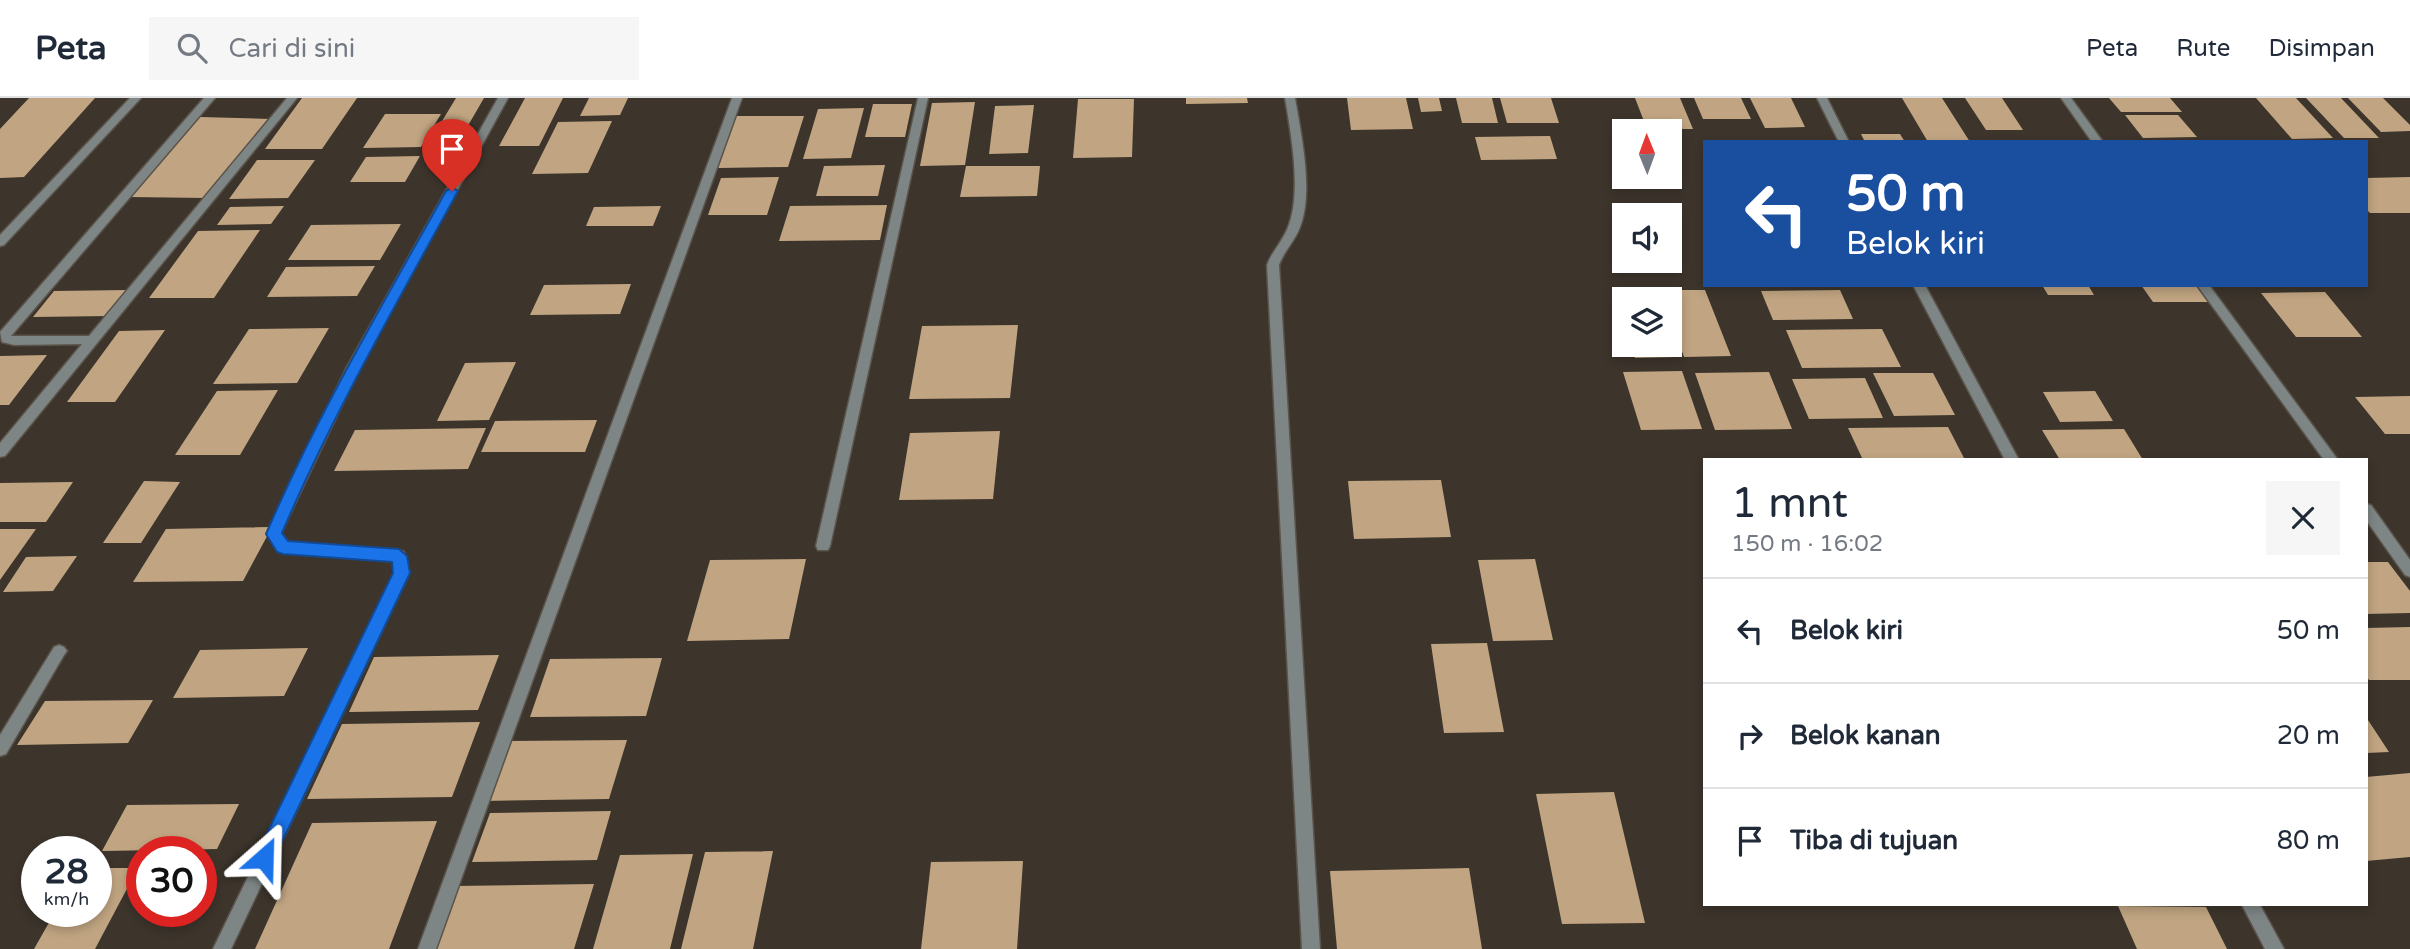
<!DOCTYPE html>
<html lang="id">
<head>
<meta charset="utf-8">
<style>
  :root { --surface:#fff; --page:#f6f6f7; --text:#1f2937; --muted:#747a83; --line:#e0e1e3 }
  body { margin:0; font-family:"Varela Round",sans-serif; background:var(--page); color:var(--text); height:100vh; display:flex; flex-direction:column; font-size:26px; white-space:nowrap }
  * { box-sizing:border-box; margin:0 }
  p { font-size:23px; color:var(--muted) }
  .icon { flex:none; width:38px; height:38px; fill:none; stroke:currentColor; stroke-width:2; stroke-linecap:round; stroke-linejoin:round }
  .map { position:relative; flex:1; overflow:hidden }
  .drawer { position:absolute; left:1703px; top:360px; width:665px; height:448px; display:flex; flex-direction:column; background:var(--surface); border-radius:0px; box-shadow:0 4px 10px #0003 }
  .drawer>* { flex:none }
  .banner { position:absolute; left:1703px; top:42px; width:665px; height:147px; border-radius:0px; box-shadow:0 4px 10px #0003; background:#1a4fa0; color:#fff; overflow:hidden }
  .needle { width:46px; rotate:359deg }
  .tools { position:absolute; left:1612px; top:21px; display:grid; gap:14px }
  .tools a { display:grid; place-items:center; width:70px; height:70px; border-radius:0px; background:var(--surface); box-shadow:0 4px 10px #0003; font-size:35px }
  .speed { position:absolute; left:21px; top:738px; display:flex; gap:14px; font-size:35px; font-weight:700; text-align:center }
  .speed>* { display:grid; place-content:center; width:91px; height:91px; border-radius:50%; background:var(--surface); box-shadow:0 4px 10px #0003; line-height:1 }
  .speed small { font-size:18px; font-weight:400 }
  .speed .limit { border:10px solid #d22; background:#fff; color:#111 }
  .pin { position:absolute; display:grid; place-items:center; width:60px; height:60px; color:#fff; margin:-72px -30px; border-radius:50% 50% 50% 0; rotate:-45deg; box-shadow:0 0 7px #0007 }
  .pin .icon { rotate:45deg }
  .me { position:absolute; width:77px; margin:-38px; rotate:25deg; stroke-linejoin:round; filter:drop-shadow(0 0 5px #0008) }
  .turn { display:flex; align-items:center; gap:24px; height:147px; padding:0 28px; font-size:32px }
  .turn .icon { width:91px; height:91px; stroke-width:2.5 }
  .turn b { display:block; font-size:49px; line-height:60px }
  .round { display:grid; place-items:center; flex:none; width:74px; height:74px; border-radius:0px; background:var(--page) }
  .overview { display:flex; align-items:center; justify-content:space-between; height:119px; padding:0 28px }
  h1 { font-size:42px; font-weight:600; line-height:52px }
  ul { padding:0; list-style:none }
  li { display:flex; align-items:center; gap:21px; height:105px; padding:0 28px; border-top:2px solid var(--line) }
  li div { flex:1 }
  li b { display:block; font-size:26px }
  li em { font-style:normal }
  header { display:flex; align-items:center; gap:42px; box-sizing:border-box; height:98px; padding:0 35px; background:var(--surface); border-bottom:2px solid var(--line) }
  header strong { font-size:33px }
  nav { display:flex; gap:38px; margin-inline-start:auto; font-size:24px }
  .search { width:490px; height:63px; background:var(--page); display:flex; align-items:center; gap:18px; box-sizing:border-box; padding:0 24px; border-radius:0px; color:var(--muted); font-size:26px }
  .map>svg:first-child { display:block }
  .building { fill:#c1a582 }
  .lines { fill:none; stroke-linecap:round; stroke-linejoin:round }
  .street-casing { stroke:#5a534a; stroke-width:3 }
  .street { fill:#7e8585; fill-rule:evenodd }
  .route { fill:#1a73e8; stroke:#114b97; stroke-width:2 }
</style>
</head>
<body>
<header>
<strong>Peta</strong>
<div class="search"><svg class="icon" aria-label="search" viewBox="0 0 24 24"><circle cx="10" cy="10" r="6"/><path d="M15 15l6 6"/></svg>Cari di sini</div>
<nav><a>Peta</a><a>Rute</a><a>Disimpan</a></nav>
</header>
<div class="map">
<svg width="2410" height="851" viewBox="0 0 2410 851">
  <rect width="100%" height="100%" fill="#3d352c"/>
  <path class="building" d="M29 0H95L24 79 0 80V31Z
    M302 0H357L322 51H265Z
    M456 0H484L462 38H433Z
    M525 0H563L539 48H499Z
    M589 0H628L620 17 580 18Z
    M1186 0H1247L1248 5 1186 6Z
    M1347 0H1406L1413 31 1351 32Z
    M1418 0H1439L1442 13 1421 14Z
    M1456 0H1492L1498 25H1462Z
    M1500 0H1551L1559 25H1507Z
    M1635 0H1680L1693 31H1647Z
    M1694 0H1741L1751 21H1703Z
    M1750 0H1791L1805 29 1765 30Z
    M1902 0H1942L1970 44H1928Z
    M1965 0H2002L2023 32H1986Z
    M2109 0H2170L2182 14H2121Z
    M2256 0H2296L2333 40 2292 41Z
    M2306 0H2341L2379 40H2344Z
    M2348 0H2383L2410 27V33L2381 34Z
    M1078 1H1134L1132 59 1073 60Z
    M975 4 965 67 920 68 932 5Z
    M873 6H912L905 39H865Z
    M1034 7 1028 55 989 56 995 8Z
    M864 10 851 60 803 61 818 11Z
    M385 16H441L421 49 363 50Z
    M2125 17H2178L2197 39 2143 40Z
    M736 18H804L788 69 718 70Z
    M200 19 271 21 206 100 130 99Z
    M612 23 588 75 532 76 558 24Z
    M1861 36H1900L1905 44H1865Z
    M1550 38 1557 61 1481 62 1475 39Z
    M420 58 405 84H350L366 59Z
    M257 62H315L288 100 229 101Z
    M885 67 878 98H816L824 68Z
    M966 68H1040L1037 98 960 99Z
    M779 79 767 117H708L721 80Z
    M2410 79V115H2370L2366 111V80Z
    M887 107 880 142 779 143 790 108Z
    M284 108 271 126 217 127 230 109Z
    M661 108 653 128H586L594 109Z
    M401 126 380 162H288L311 127Z
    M260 132 214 200H149L198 133Z
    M375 168 357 198 267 199 286 169Z
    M631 186 620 216 530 217 544 187Z
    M2042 187H2088L2094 197H2048Z
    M2141 187H2200L2211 204H2153Z
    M128 192 109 218 33 219 54 193Z
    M1660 192H1705L1731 258 1684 259 1670 219V201H1663Z
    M1840 192 1853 221 1773 222 1761 193Z
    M2325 194 2362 239H2296L2261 195Z
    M1615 197H1654L1656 201H1624L1623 223Z
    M1018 227 1010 300 909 301 922 228Z
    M329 230 297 285 213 286 249 231Z
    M1882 231 1901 269 1802 270 1786 232Z
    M165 232 115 304H67L119 233Z
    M1670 241 1676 259 1635 260 1631 247H1670Z
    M47 257 9 307H0V258Z
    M516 264 489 322 437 323 465 265Z
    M1682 273 1702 331 1641 332 1623 274Z
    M1769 274 1792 331 1715 332 1695 275Z
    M1873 275H1933L1955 317 1894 318Z
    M1865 280 1883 320 1809 321 1792 281Z
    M278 292 240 357H175L217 293Z
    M2095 293 2113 323 2060 324 2043 294Z
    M2410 298V336H2385L2355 299Z
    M597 322 585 354H481L495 323Z
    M1948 329 1965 362H1863L1848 330Z
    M486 330 468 371 334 373 355 332Z
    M2124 331 2143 362H2060L2042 332Z
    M1000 333 993 401 899 402 910 335Z
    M1441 382 1451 439 1354 441 1348 383Z
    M144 383 180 384 141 445H103Z
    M73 384 46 424H0V385Z
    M272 429 243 483 133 484 166 431Z
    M0 431H36L0 482Z
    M77 458 53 493 3 494 26 459Z
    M806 461 789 541 687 543 710 462Z
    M1535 461 1553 542 1493 543 1478 462Z
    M2366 464H2388L2410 493V515L2366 516Z
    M2410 529V582H2369L2366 578V530Z
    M1487 545 1504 634 1444 635 1431 546Z
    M308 550 284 598 173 600 200 552Z
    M499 557 478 612 349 614 374 559Z
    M662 560 646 618 530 619 550 561Z
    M153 602 128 645 17 647 45 603Z
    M2366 619 2389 654 2366 655Z
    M480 624 452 699 307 701 342 626Z
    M627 642 609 701 483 703 505 643Z
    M2410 675V759L2366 763V679Z
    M1614 694 1645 825 1562 826 1536 696Z
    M239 706 217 751 102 753 127 707Z
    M611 713 597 762 472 764 490 715Z
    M437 723 389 851H255L312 725Z
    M773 753 753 851H681L705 754Z
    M693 756 670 851H593L620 757Z
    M1023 763 1017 851H921L931 764Z
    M96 770H138L95 851H34L55 814H96Z
    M1469 770 1482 851H1337L1330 773Z
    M594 786 574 851H431L454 788Z
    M2118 808 2206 809 2227 851H2137Z"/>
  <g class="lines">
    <defs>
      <path id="street" d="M130 0H141L4 147 0 148V137Z
        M204 0H215L11 238H89L287 0H297L5 358 0 359V345L82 246 14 247 2 244 0 234Z
        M498 0H508L360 269 281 435 287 444 399 452 404 454 409 475 231 851H213L395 475 393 463 283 455 278 453 267 436 347 269Z
        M732 0H742L436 851H418Z
        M918 0H928L830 448 828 452H818L816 448Z
        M1285 0H1295C1301 36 1314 94 1300 129 1295 143 1284 153 1279 167L1320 851H1302L1267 167C1272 153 1283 143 1288 129 1302 95 1291 36 1285 0Z
        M1817 0H1827L1849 44H1839Z
        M2061 0H2071L2103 44H2092Z
        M1913 187H1925L2019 362H2005Z
        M2197 187H2209L2338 362H2324Z
        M2366 406 2371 407 2410 462V479L2405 477 2366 422Z
        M59 547 64 549 67 553 64 557 6 656 0 658V637L54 549Z
        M2242 807H2260L2284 851H2265Z"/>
    </defs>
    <use href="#street" class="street-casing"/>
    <use href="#street" class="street"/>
  </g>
  <path class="route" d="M452 89 458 93C397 205 332 317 282 435L288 443 399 451 407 458 410 475 271 767 264 769 258 767 255 760 393 475 392 464 283 456 277 454 266 436C317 317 383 206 446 93Z"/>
</svg>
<div class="tools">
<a><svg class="needle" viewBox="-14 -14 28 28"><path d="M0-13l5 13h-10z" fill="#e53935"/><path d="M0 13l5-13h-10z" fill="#747a83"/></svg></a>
<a><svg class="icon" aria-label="sound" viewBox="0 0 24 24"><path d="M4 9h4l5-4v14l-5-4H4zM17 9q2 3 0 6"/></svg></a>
<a><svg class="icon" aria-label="layers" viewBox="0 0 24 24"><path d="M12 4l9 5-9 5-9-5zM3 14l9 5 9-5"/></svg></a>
</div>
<div class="speed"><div>28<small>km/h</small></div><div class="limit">30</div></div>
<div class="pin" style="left:452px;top:93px;background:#d93025"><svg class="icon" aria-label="arrive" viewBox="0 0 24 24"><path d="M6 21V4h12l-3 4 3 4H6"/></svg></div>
<svg class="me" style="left:264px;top:760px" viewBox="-20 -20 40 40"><path d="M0-17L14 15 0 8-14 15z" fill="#1a73e8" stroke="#fff" stroke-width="4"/></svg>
<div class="banner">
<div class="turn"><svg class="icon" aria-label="left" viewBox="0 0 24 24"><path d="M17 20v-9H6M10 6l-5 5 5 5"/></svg><div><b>50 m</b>Belok kiri</div></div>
</div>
<section class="drawer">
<div class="overview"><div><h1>1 mnt</h1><p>150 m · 16:02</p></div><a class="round"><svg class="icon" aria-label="close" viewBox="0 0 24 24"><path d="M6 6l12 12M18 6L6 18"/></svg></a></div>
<ul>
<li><svg class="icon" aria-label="left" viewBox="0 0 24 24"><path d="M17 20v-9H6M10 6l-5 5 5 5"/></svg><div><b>Belok kiri</b></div><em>50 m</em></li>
<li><svg class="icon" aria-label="right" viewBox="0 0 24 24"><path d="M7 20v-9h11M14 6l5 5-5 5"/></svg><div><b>Belok kanan</b></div><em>20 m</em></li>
<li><svg class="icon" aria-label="arrive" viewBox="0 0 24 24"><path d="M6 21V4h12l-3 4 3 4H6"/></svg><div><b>Tiba di tujuan</b></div><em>80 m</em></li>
</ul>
</section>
</div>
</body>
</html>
